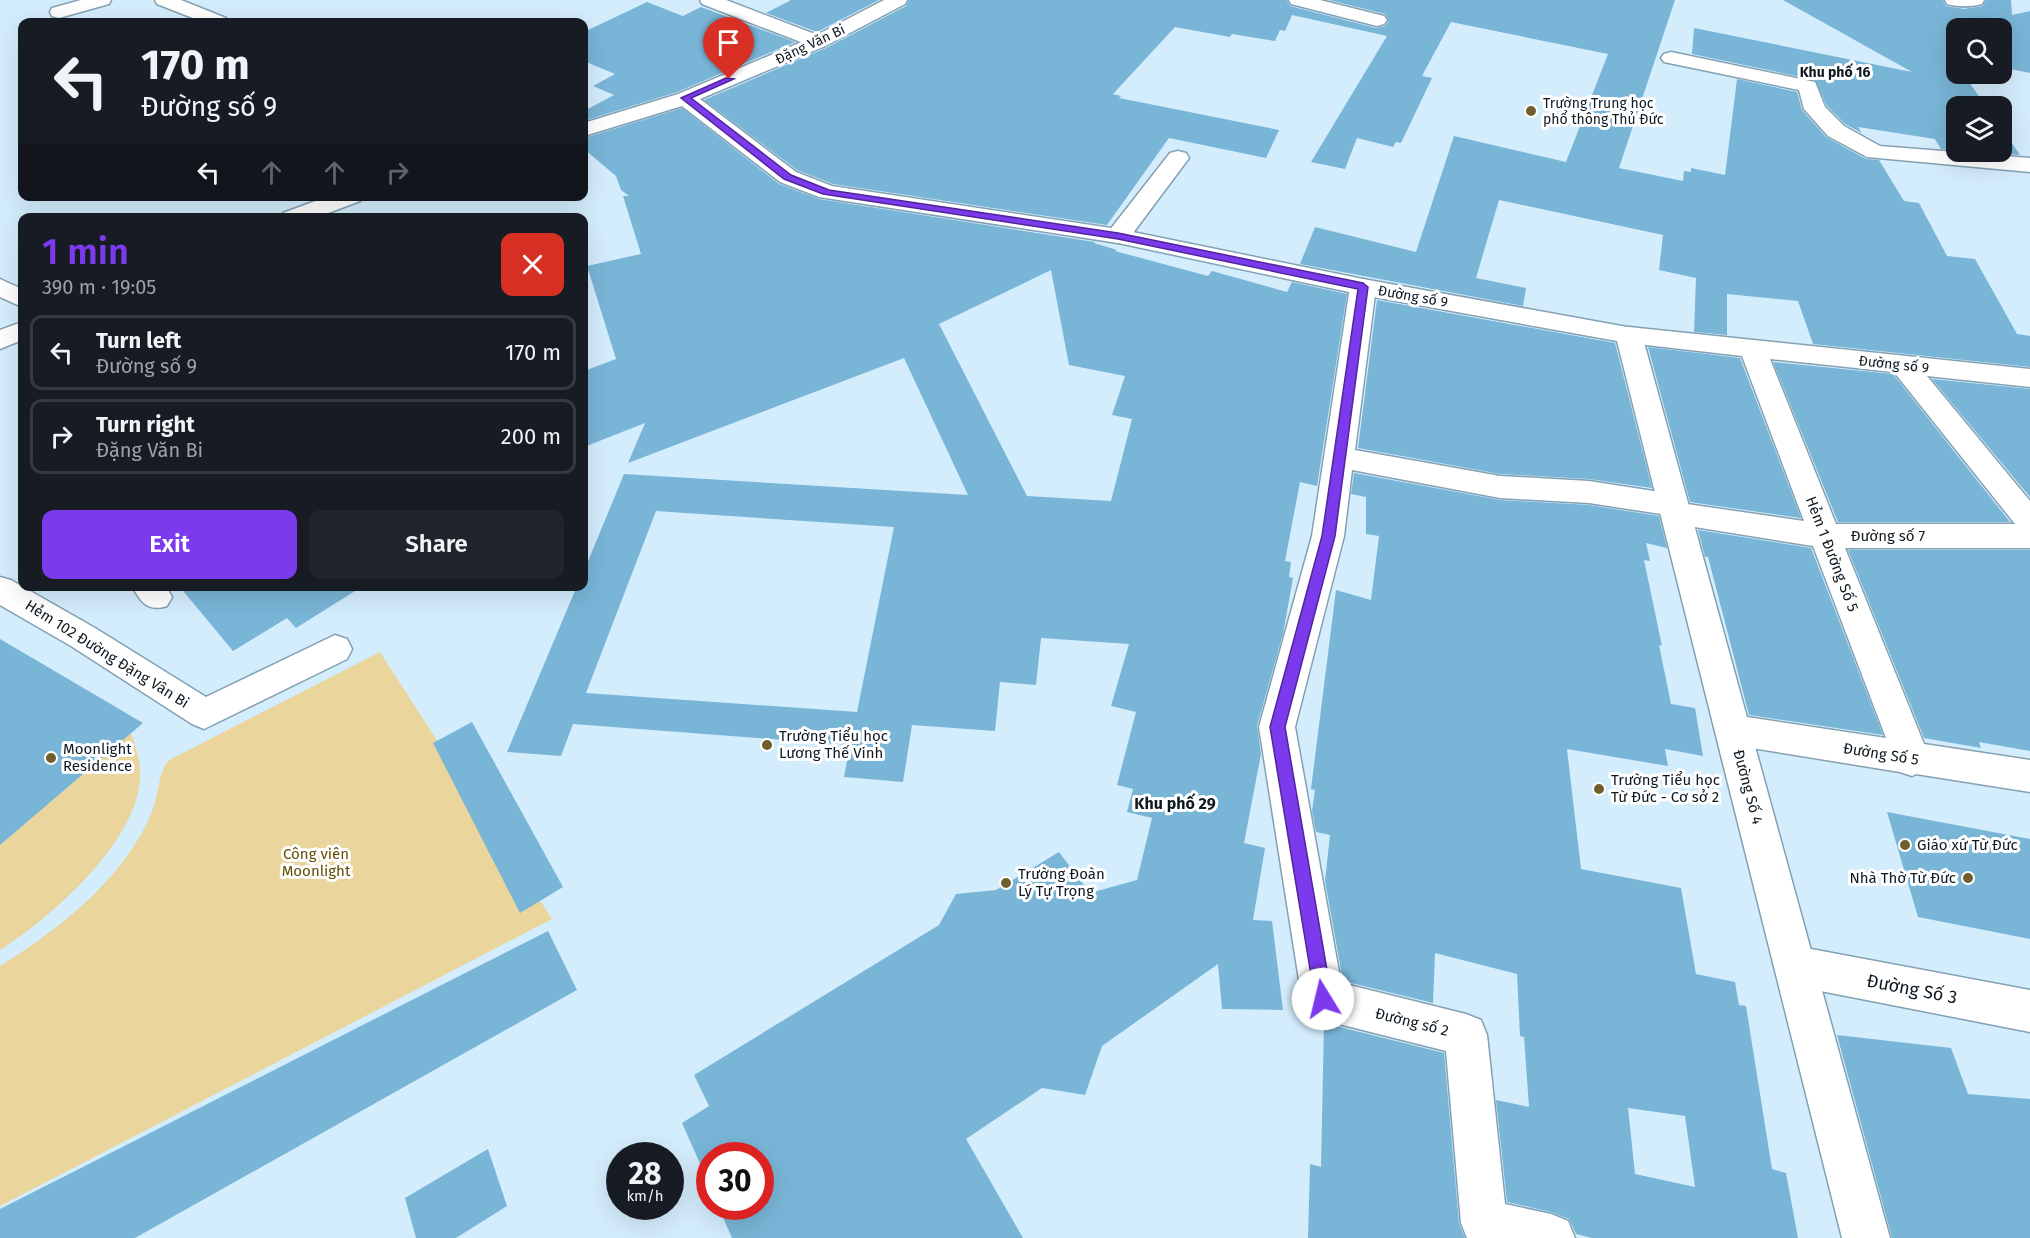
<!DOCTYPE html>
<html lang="en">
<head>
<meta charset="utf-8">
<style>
  :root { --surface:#171b24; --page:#20242c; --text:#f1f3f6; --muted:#9ea1a6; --line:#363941; --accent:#7c3aed }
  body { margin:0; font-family:"Fira Sans",sans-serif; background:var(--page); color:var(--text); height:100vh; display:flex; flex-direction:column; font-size:22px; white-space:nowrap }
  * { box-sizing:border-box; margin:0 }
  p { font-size:20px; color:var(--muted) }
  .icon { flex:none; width:33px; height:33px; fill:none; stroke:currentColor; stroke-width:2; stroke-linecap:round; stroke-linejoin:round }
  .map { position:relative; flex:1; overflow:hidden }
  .sheet { position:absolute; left:18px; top:213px; width:570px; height:378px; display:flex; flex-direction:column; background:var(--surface); border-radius:12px; box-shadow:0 6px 24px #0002 }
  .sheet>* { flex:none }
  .banner { position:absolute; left:18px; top:18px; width:570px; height:183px; border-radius:12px; box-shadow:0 6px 24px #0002; background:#171b24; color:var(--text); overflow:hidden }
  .tools { position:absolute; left:1946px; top:18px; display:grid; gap:12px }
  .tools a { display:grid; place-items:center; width:66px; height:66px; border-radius:12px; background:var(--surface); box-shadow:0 6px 24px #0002; font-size:30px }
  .speed { position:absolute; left:606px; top:1142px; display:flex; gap:12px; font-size:30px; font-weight:700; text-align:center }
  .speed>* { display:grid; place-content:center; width:78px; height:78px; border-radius:50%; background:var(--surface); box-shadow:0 6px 24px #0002; line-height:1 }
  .speed small { font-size:15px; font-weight:400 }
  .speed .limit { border:9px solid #d22; background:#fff; color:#111 }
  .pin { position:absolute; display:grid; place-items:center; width:51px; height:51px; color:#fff; margin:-62px -26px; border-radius:50% 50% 50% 0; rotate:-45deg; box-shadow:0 0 6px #0007 }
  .pin .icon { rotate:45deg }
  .me { position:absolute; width:66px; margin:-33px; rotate:351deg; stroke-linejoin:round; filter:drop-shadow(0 0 4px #0008) }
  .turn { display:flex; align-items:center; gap:21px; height:126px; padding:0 24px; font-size:27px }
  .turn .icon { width:78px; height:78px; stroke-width:2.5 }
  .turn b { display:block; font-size:42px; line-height:51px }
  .lanes { display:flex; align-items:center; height:57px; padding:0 24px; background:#0003; justify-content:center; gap:30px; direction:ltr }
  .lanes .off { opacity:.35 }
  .round { display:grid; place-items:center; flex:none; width:63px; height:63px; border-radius:12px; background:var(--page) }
  .overview { display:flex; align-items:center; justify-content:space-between; height:102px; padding:0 24px }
  h1 { font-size:36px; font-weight:600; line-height:45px; color:var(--accent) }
  .cta { display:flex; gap:12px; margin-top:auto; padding:12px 24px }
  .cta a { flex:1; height:69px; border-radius:12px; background:var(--accent); color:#fff; font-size:24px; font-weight:600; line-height:69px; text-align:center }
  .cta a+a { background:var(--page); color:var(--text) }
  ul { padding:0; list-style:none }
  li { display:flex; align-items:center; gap:18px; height:75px; margin:0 12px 9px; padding:0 12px; border:3px solid var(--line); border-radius:12px }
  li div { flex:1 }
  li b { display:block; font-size:22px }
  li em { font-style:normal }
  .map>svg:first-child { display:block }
  .green { fill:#ead59c }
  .building { fill:#79b5d7; fill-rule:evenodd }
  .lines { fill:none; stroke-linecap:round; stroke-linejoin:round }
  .street-casing { stroke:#83a1b3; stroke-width:3 }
  .secondary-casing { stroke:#83a1b3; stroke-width:3 }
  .street { fill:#fff; fill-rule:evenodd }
  .secondary { fill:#fff; fill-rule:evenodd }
  .route { fill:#7c3aed; stroke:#51269a; stroke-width:1.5 }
  .poi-dot { fill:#705f2d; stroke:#fff; stroke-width:2 }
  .labels { text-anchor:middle; stroke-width:6; stroke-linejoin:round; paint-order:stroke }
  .far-street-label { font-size:14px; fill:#0e1920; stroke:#fff }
  .far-neighbourhood-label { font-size:14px; font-weight:bold; fill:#0e1920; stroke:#fff }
  .far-poi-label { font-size:14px; fill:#0e1920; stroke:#fff; text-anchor:start }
  .street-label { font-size:15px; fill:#0e1920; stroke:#fff }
  .poi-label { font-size:15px; fill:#0e1920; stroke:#fff; text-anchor:start }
  .park-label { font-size:15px; fill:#634e02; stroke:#fff }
  .neighbourhood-label { font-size:16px; font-weight:bold; fill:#0e1920; stroke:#fff }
  .near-street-label { font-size:18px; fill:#0e1920; stroke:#fff }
</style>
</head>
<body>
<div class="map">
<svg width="2030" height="1238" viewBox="0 0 2030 1238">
  <rect width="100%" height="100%" fill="#d4edfd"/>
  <path class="green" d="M380 652 552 919 0 1206V966C54 932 107 892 140 836 147 825 153 810 156 798 160 784 159 772 169 760Z
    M131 733C135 744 139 757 140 769 145 836 51 918 0 950V845Z"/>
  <path class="building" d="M791 0H879L817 32 766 13Z
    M909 0H1287L1290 6 1376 28 1385 26 1389 21 1385 14 1329 0H1675L1619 168 1683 181 1684 171 1691 172V168L1725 175 1737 79 1797 92 1802 110 1826 137 1866 159 1879 160 1904 201 1919 203 1947 256 1975 259 2017 334 2030 336V367L1813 344 1798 301 1727 294V335L1694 332 1696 278 1659 270 1663 235 1499 200 1476 278 1526 288 1523 306 1300 264 1315 227 1416 252 1454 136 1566 162 1608 54 1451 22 1422 76 1432 78 1401 143 1396 142 1393 147 1357 138 1345 169 1311 162 1387 36 1292 15 1285 31 1280 30 1275 41 1232 34 1230 37 1175 27 1113 94 1121 96 1119 98 1279 130 1266 158 1169 138 1107 225 833 184 797 170 704 100 826 48 906 6Z
    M1783 0H1943L1946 6 1964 9 1983 6 1986 0H2011L2012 15 2030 11V73L2001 67V28H1956V74H1963L1986 106H1956V150L1941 149 1935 139 1858 127 1862 133 1845 124 1827 106 1815 80 1692 54 1694 28 1912 72Z
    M647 2 683 16 701 7 795 42 677 92 584 121V111L614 95 593 86 615 74 584 61V32Z
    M682 108 779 184 819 199 1095 242 1094 243 1117 250 1115 251 1208 276 1212 271 1287 292 1292 282 1347 294 1317 486 1300 482 1285 561 1291 562 1289 577 1293 578 1283 634 1257 726 1261 754 1244 843 1265 848 1253 920 1272 921 1283 1010 1222 1009 1218 964 1102 1046 1085 1095 1042 1088 966 1139 1023 1238H732L718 1206H760V1155H710V1186L682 1123 709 1106 694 1075 939 925 956 894 996 890 1059 852 1090 893 1137 880 1152 818 1127 812 1133 789 1117 785 1136 712 1111 706 1129 644 1041 638 1036 685 1000 682 995 731 912 725 903 782 844 777 850 745 573 724 561 756 507 752 577 586H584V571L624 474 968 495 904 358 628 463 645 423 584 447V371L616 359 587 266 641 254 623 196H629L621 190 616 176 584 149V138ZM1051 270 1069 365 1125 376 1112 415 1132 419 1111 501 1027 496 939 324ZM656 511 894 527 857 712 586 693Z
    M2001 127 2020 155 1977 152H2001Z
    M1377 300 1615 343 1652 488 1589 479 1500 474 1358 448Z
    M1648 347 1740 358 1801 518 1690 502Z
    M1773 362 1893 374 2010 522H1838Z
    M1932 379 2030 389V497Z
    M1354 473 1500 500 1589 505 1659 516 1667 548 1646 543 1650 561 1644 560 1662 646 1659 645 1671 704 1695 708 1703 756 1665 749 1668 766 1567 749 1581 869 1681 888 1696 974 1735 982 1739 1005 1746 1006 1772 1169 1786 1173 1798 1238H1592L1576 1234 1569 1219 1551 1212 1507 1202 1496 1100 1529 1107 1524 1037 1520 1036 1517 974 1435 953 1433 1003 1343 981 1325 881 1330 835 1316 832 1312 811 1315 790 1311 789 1336 590 1371 600 1379 536 1366 534V497L1351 494ZM1628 1108 1685 1116 1695 1187 1635 1174Z
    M1698 530 1811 548 1883 735 1749 715 1708 557H1705Z
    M1848 550H2030V751L1979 742 1981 748 1924 738Z
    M179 586H363L296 628 287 618 233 651Z
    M0 639 143 723 0 845Z
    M472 722 563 887 520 913 433 743Z
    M1887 812 2030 839V939L1918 917Z
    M548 931 577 990 135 1238H0V1209Z
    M1324 1023 1444 1053 1459 1223 1465 1238H1308L1310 1164 1321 1167Z
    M1837 1035 1951 1048 1968 1094 2030 1099V1238H1892Z
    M488 1149 507 1206 456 1238H416L405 1198Z"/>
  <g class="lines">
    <defs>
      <path id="street" d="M81 0H111L109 4 59 18 52 16 50 12 52 8Z
        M155 0H181L226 18 229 22H203L157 4Z
        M700 0H726L825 38 828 42 825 46H811L702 4Z
        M1289 0H1320L1384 16 1387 20 1384 24 1377 26 1291 4Z
        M1945 0H1984L1982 4C1971 7 1958 7 1947 4Z
        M1671 52 1815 82 1825 107 1844 126 1880 146 2030 158V172L1867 157 1828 136 1804 109 1799 90 1664 62 1661 58 1664 54Z
        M1178 151 1186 153 1189 158 1127 241 1118 243 1109 241 1106 236 1109 231 1170 153Z
        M0 279 22 289V307L0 297Z
        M1363 279 1372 282 1376 287 1355 450 1500 476 1589 481 1673 494 1684 497 1687 504 1804 521 1742 356 1629 343 1620 341 1616 335 1620 329 1629 327 2030 369V387L1927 376 2030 501V548H1845L1924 744 2030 760V792L1916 774 1912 776 1900 772 1733 745 1720 741 1715 730 1720 719 1733 715 1886 738 1813 546 1676 524 1665 521 1661 514 1589 503 1500 498 1352 470 1344 536 1295 727 1341 983 1466 1014 1481 1020 1487 1035 1505 1204 1551 1214 1568 1221 1575 1238H1467L1461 1223 1446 1051 1323 1020 1308 1014 1302 999 1259 727 1312 536 1350 287 1354 282ZM1770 359 1894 372 2015 524H1836Z
        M0 577 11 580 95 628 206 697 335 635 347 639 352 649 347 659 204 729 192 724 71 646 0 605Z
        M132 586H166L172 597 167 606C148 612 141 603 132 586Z
        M1795 946 2030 990V1032L1795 986 1780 980 1774 966 1780 952Z"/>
      <path id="secondary" d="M884 0H907L905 4 825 46 700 99 796 172 832 186 1118 229 1363 279 1638 329 1642 335 1890 1238H1842L1617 341 1363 295 1118 243 819 197 780 182 682 106 584 136V123L678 94 811 38Z
        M329 196H363L360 201 315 218H279L283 213Z
        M22 322V340L0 349V330Z"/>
    </defs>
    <use href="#street" class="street-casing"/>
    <use href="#secondary" class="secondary-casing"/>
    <use href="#street" class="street"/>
    <use href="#secondary" class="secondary"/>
  </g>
  <path class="route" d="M726 78 734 79 691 98 791 175 829 190 1118 233 1363 283 1368 287 1335 536 1285 727 1332 999 1329 1005 1323 1008 1317 1005 1315 999 1270 727 1322 536 1358 289 1118 239 823 194 784 179 681 98Z"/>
  <g class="poi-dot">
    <circle cx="1531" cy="111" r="6"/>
    <circle cx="767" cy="745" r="6"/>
    <circle cx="51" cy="758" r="6"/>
    <circle cx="1599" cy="789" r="6"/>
    <circle cx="1905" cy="845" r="6"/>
    <circle cx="1968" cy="878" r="6"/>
    <circle cx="1006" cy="883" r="6"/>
  </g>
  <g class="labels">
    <g class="far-street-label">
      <text transform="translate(810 44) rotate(-25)" y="5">Đặng Văn Bi</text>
      <text transform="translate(1413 296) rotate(10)" y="5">Đường số 9</text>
      <text transform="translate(1894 364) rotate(6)" y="5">Đường số 9</text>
    </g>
    <g class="far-neighbourhood-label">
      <text x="1835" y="77">Khu phố 16</text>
    </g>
    <g class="far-poi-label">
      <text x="1543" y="108">Trường Trung học<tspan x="1543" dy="16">phổ thông Thủ Đức</tspan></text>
    </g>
    <g class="street-label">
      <text x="1888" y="541">Đường số 7</text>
      <text transform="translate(1832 554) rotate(69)" y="5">Hẻm 1 Đường Số 5</text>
      <text transform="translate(107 654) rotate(32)" y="5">Hẻm 102 Đường Đặng Vân Bi</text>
      <text transform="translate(1881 754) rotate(9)" y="5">Đường Số 5</text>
      <text transform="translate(1748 787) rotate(75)" y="5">Đường Số 4</text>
      <text transform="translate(1412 1022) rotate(14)" y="5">Đường số 2</text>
    </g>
    <g class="poi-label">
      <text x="779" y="741">Trường Tiểu học<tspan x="779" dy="17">Lương Thế Vinh</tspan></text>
      <text x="63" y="754">Moonlight<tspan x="63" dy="17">Residence</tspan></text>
      <text x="1611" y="785">Trường Tiểu học<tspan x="1611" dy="17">Từ Đức - Cơ sở 2</tspan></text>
      <text x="1917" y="850">Giáo xứ Từ Đức</text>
      <text x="1018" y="879">Trường Đoàn<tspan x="1018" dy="17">Lý Tự Trọng</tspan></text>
      <text x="1956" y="883" text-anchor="end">Nhà Thờ Từ Đức</text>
    </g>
    <g class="park-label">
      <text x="316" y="859">Công viên<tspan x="316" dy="17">Moonlight</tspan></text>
    </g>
    <g class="neighbourhood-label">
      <text x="1175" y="809">Khu phố 29</text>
    </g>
    <g class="near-street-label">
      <text transform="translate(1912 989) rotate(11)" y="6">Đường Số 3</text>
    </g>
  </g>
</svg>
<div class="tools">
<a><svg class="icon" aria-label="search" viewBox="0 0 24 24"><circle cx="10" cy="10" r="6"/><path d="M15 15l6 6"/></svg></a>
<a><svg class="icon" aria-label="layers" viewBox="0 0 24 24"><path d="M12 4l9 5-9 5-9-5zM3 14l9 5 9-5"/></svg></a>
</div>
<div class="speed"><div>28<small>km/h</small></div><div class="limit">30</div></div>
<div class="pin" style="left:729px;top:79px;background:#d93025"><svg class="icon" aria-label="arrive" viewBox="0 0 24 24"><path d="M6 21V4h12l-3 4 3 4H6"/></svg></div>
<svg class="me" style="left:1323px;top:999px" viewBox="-20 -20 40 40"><circle r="19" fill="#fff"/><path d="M0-13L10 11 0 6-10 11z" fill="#7c3aed"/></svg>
<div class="banner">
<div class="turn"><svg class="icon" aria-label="left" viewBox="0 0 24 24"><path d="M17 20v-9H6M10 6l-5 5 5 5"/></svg><div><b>170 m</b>Đường số 9</div></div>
<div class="lanes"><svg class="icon" aria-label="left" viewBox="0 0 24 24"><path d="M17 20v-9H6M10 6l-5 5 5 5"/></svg><svg class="icon off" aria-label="ahead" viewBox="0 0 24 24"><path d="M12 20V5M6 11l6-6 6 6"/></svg><svg class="icon off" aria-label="ahead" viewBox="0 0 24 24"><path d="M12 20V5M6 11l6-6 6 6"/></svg><svg class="icon off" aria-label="right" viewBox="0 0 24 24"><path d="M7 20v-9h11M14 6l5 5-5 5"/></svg></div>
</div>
<section class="sheet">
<div class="overview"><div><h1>1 min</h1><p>390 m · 19:05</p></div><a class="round" style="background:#d93025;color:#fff"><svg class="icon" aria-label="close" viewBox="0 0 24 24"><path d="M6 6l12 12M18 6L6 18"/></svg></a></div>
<ul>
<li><svg class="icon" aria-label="left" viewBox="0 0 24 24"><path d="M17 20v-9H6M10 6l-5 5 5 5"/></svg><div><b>Turn left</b><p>Đường số 9</p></div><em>170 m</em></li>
<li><svg class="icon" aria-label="right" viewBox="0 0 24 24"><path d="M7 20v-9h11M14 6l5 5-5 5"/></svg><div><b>Turn right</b><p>Đặng Văn Bi</p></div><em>200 m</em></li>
</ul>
<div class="cta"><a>Exit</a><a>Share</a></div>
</section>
</div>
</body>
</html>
